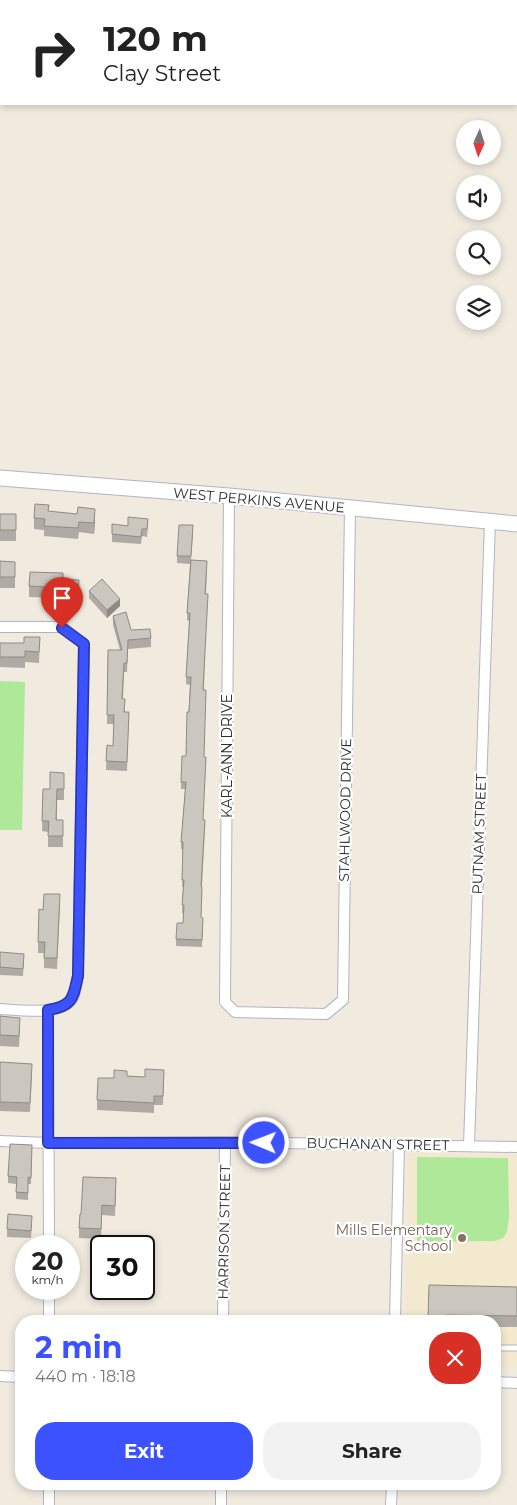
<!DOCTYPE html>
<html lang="en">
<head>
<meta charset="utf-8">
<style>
  :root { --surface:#fff; --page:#f2f2f2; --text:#222; --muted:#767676; --accent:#3d52ff }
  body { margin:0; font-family:Montserrat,sans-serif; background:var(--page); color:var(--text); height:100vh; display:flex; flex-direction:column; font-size:19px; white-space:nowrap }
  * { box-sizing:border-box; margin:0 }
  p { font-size:16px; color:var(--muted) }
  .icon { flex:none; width:28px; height:28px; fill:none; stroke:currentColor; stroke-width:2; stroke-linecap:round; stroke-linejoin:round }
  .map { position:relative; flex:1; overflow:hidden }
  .panel { position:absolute; left:15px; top:1315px; width:486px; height:175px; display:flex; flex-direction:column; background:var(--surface); border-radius:20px; box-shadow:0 2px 8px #0003 }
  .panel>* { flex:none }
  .hud { position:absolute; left:0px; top:0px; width:518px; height:105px; box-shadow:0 2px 8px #0003; background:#fff; color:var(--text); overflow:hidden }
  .needle { width:32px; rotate:183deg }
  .controls { position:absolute; left:456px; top:120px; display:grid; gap:10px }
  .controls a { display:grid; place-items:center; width:45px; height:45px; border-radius:50%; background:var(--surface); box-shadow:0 2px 8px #0003; font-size:25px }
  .speed { position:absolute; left:15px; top:1235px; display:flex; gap:10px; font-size:25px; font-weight:700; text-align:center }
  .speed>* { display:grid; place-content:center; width:65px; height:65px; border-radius:50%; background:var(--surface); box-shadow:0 2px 8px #0003; line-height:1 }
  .speed small { font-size:12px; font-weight:400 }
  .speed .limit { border:2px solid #111; border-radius:8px; background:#fff; color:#111 }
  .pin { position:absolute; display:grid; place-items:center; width:42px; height:42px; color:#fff; margin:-51px -21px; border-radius:50% 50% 50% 0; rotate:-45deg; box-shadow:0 0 5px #0007 }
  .pin .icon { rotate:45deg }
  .me { position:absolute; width:55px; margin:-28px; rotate:271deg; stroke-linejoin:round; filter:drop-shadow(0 0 4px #0008) }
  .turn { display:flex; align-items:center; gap:18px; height:105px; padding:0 20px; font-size:22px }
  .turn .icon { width:65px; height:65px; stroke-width:2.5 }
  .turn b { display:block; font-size:35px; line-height:42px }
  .round { display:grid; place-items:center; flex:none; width:52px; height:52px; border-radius:20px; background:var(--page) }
  .overview { display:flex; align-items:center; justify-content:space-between; height:85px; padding:0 20px }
  h1 { font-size:30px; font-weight:700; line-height:38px; color:var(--accent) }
  .button { display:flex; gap:10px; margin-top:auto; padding:10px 20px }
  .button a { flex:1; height:58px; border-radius:20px; background:var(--accent); color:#fff; font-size:20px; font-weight:700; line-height:58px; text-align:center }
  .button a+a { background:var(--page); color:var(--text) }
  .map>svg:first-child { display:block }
  .education { fill:#f2e9ce }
  .park { fill:#aee999 }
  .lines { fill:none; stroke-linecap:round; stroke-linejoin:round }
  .service-casing { stroke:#b3b4c2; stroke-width:7 }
  .minor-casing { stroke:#b3b4c2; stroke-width:12 }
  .secondary-casing { stroke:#b3b4c2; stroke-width:17 }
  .service { stroke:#fff; stroke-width:5 }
  .minor { stroke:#fff; stroke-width:10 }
  .secondary { stroke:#fff; stroke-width:15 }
  .wall { fill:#afaba4 }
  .shaded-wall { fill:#8e8b86 }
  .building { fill:#cbc7bf; stroke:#8e8b86 }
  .route-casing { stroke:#2835a6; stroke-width:12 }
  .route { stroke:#3d52ff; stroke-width:9 }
  .education-dot { fill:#8d6e63; stroke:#fff; stroke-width:2 }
  .labels { text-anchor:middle; stroke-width:4.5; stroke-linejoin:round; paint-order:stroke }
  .street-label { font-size:14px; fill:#2e2e2e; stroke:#fff }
  .education-label { font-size:14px; fill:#785e54; stroke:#fff; text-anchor:end }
</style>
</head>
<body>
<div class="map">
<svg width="517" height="1505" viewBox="0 0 517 1505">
  <rect width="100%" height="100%" fill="#f0eadf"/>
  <path class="education" d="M408 1153 517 1155V1366L495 1365V1321H405Z"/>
  <path class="park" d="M0 681 25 682 22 830H0Z
    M417 1157 508 1158 509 1217 507 1232 503 1238 495 1241 417 1242Z"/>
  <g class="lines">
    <defs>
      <path id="service" d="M495 1348H517"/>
      <path id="minor" d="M229 496 225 1002 235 1012 326 1014 343 1000 350 508
        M0 627H62L84 644 78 976C76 982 76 993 72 999 60 1016 19 1010 0 1009
        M48 1010 49 1246
        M0 1141 48 1143 225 1142 517 1147
        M469 1146 490 521
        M49 1289V1321
        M223 1321 225 1142
        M395 1321 399 1145
        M0 1376 21 1377
        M495 1382 517 1383
        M49 1484V1505
        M221 1505V1484
        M391 1505 392 1484"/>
      <path id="secondary" d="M0 478 229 496 517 524"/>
    </defs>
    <use href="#service" class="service-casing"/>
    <use href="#minor" class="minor-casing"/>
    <use href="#secondary" class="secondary-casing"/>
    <use href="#service" class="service"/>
    <use href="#minor" class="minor"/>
    <use href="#secondary" class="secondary"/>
  </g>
  <path class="wall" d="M49 511 95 520 94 534 79 532 78 539 44 536V530L34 529V518Z
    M0 514H16V541H0Z
    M148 526 147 537 142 536 141 544 112 542V534Z
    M193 533 191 560 207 568 206 594 204 690V757L203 820 205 828 202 886V894L201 917 203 925 202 947 176 946V939L183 923V913H182L183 887H182L183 849H181V842L185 789H181V782L186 756 190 685 186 684V677L189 621 187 620V613L190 564 177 563V556Z
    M0 561 15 562V588H0Z
    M63 579 79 591 78 605 61 604V598L29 597V586Z
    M89 591 120 606 107 618 89 598Z
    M113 616 131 630 151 638V647L128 649 127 672H124L123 699 125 712H129L127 771 106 770 107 745 113 746 114 724H107L108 650H120L113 625Z
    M40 637 39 663 25 662V668L0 667V643H24Z
    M64 773V800H57V820H63V847H48V832L42 831 43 789H50Z
    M60 905 57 969 44 968V953H38V942L43 910Z
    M0 952 24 961 23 976 0 975Z
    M0 1016 20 1028 19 1047 0 1046Z
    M0 1062 32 1073 30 1112 0 1111Z
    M164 1070 163 1105H154V1113L97 1110V1100L127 1076 145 1077Z
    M32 1145 31 1184H28V1200L16 1199V1184L8 1183V1176Z
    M116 1188 115 1216 102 1215 101 1239 79 1238V1228L81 1214Z
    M32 1223 31 1238 7 1237V1229Z
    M429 1285 517 1287V1327H495V1321H428Z"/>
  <path class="shaded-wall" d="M95 509V520L94 534V523Z
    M120 599V606L107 618V610Z"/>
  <path class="building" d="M35 504 49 505 48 511 77 514 78 507 95 509 94 523 79 522 78 528 44 526 45 519 34 518Z
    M0 514H16V530H0Z
    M128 517 148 519 147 529H142L141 537 112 534V524L128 526Z
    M179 525H193L191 556H177Z
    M191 560 207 561 205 594H208L203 690H206L204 757H206L203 820H205L201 886 202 887 201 917 203 918 202 940 176 939 177 923H183L184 905H182L184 880H182L183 842H181L186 782H181L182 756H186L187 712H189L191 677H186L190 613H187Z
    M0 561 15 562V577H0Z
    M30 572 63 573V579L79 580 78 594 61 593V588L29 586Z
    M102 579 120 599 107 610 89 591Z
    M126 612 131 630 150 629 151 638 128 640 127 663H124L122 699H125L124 712H129L127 762 106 761 107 745 113 746 114 715H107L108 650H122L113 616Z
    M24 637H40L39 652 25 651V657H0V643H24Z
    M50 772 64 773V789H57L56 820H63V836H48L49 821H42L43 789H50Z
    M44 894H60L57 958H44L45 942H38L39 909 43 910Z
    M0 952 24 954 23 969 0 967Z
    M0 1016 20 1018 19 1036 0 1035Z
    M0 1062 32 1064 30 1103 0 1102Z
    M145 1069 164 1070 163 1096H154V1103L97 1100 98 1078H114V1070L127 1071V1076L145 1077Z
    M10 1144 32 1145 31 1178 28 1177V1193L16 1192 17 1177 8 1176Z
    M83 1177 116 1178 115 1206 102 1205 101 1229 79 1228 80 1214H81Z
    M8 1214 32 1216 31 1231 7 1229Z
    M429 1285 517 1287V1316L446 1315V1319H428Z"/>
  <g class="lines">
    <defs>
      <path id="route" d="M62 628 84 644 78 976C73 998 73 1006 48 1010V1143H264"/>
    </defs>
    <use href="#route" class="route-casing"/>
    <use href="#route" class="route"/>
  </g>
  <circle class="education-dot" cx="462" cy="1238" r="5"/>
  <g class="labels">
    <g class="street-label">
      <text transform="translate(259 500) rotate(5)" y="5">WEST PERKINS AVENUE</text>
      <text transform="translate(227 756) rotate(-90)" y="5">KARL-ANN DRIVE</text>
      <text transform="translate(345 810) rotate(-89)" y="5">STAHLWOOD DRIVE</text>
      <text transform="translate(479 834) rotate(-88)" y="5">PUTNAM STREET</text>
      <text transform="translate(378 1144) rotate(1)" y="5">BUCHANAN STREET</text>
      <text transform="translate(224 1232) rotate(-89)" y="5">HARRISON STREET</text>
    </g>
    <g class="education-label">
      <text x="452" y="1235">Mills Elementary<tspan x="452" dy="16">School</tspan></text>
    </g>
  </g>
</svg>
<div class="controls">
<a><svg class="needle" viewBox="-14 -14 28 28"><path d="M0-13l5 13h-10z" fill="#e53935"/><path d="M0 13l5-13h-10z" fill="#767676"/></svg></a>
<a><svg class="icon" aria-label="sound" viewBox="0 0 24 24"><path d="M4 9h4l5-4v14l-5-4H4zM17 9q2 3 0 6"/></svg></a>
<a><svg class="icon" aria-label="search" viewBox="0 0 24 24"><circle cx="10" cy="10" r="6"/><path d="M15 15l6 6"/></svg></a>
<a><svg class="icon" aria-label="layers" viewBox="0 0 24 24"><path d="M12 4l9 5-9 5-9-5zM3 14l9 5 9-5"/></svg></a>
</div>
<div class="speed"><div>20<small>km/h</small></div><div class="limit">30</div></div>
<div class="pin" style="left:62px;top:628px;background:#d93025"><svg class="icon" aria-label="arrive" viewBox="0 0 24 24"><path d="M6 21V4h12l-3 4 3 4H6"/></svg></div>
<svg class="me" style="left:264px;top:1143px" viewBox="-20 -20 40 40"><circle r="17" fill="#3d52ff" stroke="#fff" stroke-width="3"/><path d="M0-11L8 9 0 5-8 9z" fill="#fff"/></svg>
<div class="hud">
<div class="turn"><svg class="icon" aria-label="right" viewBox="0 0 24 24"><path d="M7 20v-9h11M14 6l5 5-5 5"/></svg><div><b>120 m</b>Clay Street</div></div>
</div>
<section class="panel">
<div class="overview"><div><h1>2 min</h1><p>440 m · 18:18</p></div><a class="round" style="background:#d93025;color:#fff"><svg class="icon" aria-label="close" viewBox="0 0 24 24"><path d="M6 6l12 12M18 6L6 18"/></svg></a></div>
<div class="button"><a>Exit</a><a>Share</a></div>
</section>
</div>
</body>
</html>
